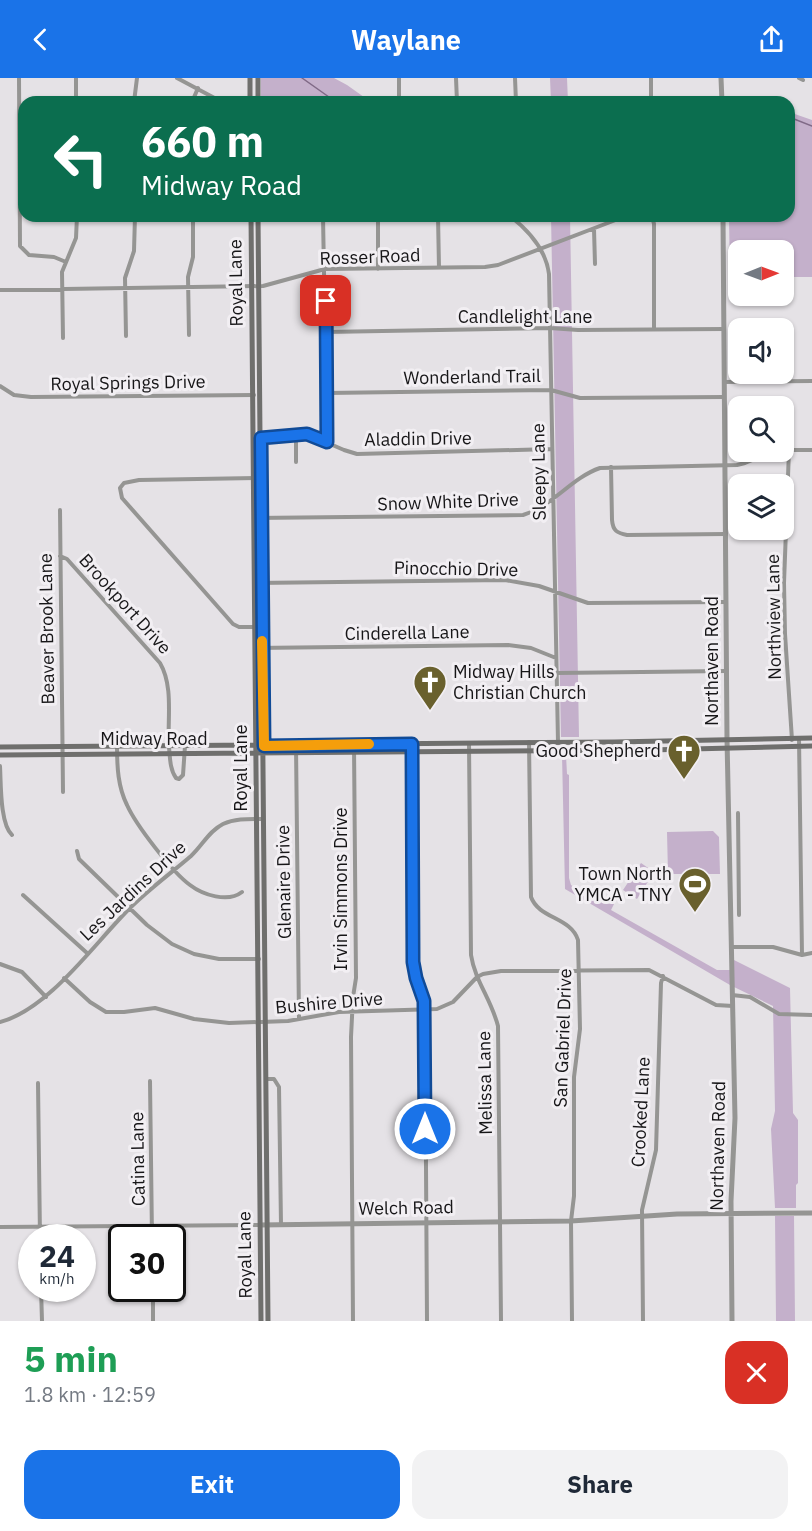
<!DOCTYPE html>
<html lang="en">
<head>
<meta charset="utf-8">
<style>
  :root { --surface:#fff; --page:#f2f2f3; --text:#1f2937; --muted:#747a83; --accent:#1a73e8 }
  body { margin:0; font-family:"IBM Plex Sans",sans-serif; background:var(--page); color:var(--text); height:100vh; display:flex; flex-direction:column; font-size:22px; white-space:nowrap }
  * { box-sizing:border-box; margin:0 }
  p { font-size:20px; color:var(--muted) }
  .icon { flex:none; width:33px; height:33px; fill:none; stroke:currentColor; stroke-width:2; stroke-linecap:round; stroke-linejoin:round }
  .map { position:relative; height:1243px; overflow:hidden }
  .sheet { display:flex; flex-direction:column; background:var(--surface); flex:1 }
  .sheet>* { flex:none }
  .guide { position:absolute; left:18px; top:18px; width:777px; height:126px; border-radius:18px; box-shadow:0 2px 4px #0004; background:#0b6e4f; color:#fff; overflow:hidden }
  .needle { width:39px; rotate:89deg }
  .tools { position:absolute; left:728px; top:162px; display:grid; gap:12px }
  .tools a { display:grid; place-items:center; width:66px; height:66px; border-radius:12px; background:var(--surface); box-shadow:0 2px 4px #0004; font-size:30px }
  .speed { position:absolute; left:18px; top:1146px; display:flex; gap:12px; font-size:30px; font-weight:700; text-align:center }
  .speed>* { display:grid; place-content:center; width:78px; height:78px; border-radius:50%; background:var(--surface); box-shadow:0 2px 4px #0004; line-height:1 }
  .speed small { font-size:15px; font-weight:400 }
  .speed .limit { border:3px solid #111; border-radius:9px; background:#fff; color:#111 }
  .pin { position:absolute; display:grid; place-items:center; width:51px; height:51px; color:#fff; margin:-26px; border-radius:12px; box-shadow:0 3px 9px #0006 }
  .me { position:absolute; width:66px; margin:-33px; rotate:0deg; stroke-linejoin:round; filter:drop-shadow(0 0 4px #0008) }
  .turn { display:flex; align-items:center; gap:21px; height:126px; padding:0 24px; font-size:27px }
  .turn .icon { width:78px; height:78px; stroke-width:2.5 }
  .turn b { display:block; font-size:42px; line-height:51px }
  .round { display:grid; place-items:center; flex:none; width:63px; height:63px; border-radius:18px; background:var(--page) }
  .overview { display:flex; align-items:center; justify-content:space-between; height:102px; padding:0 24px }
  h1 { font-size:36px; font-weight:800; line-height:45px; color:#1e9e55 }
  .button { display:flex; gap:12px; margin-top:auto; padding:12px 24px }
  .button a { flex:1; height:69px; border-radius:18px; background:var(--accent); color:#fff; font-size:24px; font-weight:800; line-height:69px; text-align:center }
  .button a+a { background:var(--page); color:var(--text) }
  header { display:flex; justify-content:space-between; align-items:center; height:78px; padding:0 24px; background:var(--accent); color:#fff; font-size:27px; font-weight:800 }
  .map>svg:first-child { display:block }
  .green { fill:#c4b0cb }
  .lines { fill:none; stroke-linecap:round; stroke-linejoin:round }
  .stream { stroke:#806a87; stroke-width:1.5 }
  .minor { stroke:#959593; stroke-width:4 }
  .tertiary { stroke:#959593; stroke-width:5 }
  .secondary { stroke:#6f6f6d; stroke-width:5 }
  .route-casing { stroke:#114b97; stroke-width:15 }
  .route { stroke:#1a73e8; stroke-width:10 }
  .slow { stroke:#f59e0b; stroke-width:10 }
  .labels { text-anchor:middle; stroke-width:6; stroke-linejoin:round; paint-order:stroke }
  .street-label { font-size:18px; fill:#171618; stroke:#f2eff3 }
  .poi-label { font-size:18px; fill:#171618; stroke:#f2eff3; text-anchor:end }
</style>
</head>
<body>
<header><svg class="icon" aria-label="back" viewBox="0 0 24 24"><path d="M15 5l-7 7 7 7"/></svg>Waylane<svg class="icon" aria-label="share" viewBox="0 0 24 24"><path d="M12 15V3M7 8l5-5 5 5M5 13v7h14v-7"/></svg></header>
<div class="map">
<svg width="812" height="1243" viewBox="0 0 812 1243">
  <rect width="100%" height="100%" fill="#e5e2e6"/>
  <path class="green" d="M261 0H334L347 7 371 24H261Z
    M550 0H567L568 24H551Z
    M789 34 812 42V199H783V172H738V199H730L729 138H789Z
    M551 138H570L579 659H561Z
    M562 677H566L567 696 569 697V800L571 807 580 813 582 811 607 825 609 822 614 826 611 832 717 892H730V907L565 811Z
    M713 753 719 759 720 796H668L667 754Z
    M641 785 654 794 637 821 623 812Z
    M734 882 790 910 793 1035 798 1042V1105L796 1107V1130H775L771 1051 775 1033 773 928 734 909Z
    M775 1138H794L795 1243H776Z"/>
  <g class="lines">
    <path class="stream" d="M302 0 336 24
      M789 39 812 48"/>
    <path class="minor" d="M19 0 20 168 29 177 54 179 66 184
      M76 0V24
      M177 0 222 24
      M399 0V24
      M456 0 457 24
      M515 0 516 24
      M651 0V24
      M799 0 803 2
      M134 24 137 0
      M192 24 198 10
      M323 138 327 364
      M378 138V191
      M438 138 439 190
      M510 138C528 152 546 172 549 196L558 664
      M652 138 654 146V251
      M594 151 595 186
      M0 212 263 208 325 191 485 189 498 187 626 138
      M326 254 550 250 578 252 724 251
      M189 257 188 199 193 179V138
      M126 258 125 200 134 173 135 138
      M63 260 62 194 76 160 77 138
      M724 304 812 303
      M0 308 14 317 31 319 254 317
      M327 315 551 312 580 320 724 319
      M296 357V384
      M253 361 307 356 344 372 357 376 552 371
      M783 372H812
      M789 372 784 505 785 556 792 662
      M611 389 612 442C613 453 617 455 627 457L726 456
      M261 400 139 402 124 405 120 410 122 420 233 546 239 549H262
      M60 432 63 714
      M254 440 523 437C553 428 571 400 600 390L737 387 745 385 771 374
      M60 478 67 481 160 585C174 609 167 642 169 669 170 680 170 692 176 700L179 701 183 697 185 668
      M255 505 505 502 539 508 588 525 726 524
      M255 570 508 567 531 570 556 580
      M556 595 727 593
      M799 660 802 877
      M529 664 531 819C539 841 571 839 578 862L580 951 574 999V1118L571 1143 572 1243
      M469 665 471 877C475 903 491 921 498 948L501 1243
      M413 666V884C415 901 424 915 425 933L427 1243
      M296 667 299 941
      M117 668C117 689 118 709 127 727 136 747 172 794 190 807 203 817 228 825 242 814
      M0 688C1 706 0 746 12 757
      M738 735 739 837
      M77 773 79 781 147 847 172 866 194 876 219 881H259
      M23 817 87 875
      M732 869H773L802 877 812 875
      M0 886 22 894 46 919
      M64 900 90 924 106 934H124L155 930 194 941 229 945 288 943 339 934 437 931 453 924 477 899 483 896 501 893 649 892 716 927 733 928
      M732 917 750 919 779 936 812 937
      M0 944C48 932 94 866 129 831 148 812 170 796 191 778 202 768 209 753 223 746 236 740 250 741 263 741
      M266 1001H274L279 1009 281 1147
      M150 1003 152 1160
      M38 1005 40 1160
      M0 1149 259 1147
      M41 1210 42 1243
      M153 1210V1243
      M353 1243 351 959 353 919 356 900 354 667
      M643 1243 642 1132 656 1072 661 905 663 898"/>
    <path class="tertiary" d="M721 0 722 24
      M723 138 727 661 735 1040 731 1123 732 1243
      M259 1147 571 1143 677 1136 812 1135"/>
    <path class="secondary" d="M250 24V0
      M258 24V0
      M251 138 261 1243
      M258 138 268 1243
      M0 669 614 664 812 660
      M0 677 649 672 812 668"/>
  </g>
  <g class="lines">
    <defs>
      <path id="route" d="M326 223 327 364 307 356 261 360 264 668 412 666 413 884 416 900 424 923 425 1051"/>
    </defs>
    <use href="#route" class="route-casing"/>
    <use href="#route" class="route"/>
    <path class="slow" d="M262 563 264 668 369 666"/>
  </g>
  <defs>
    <symbol id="church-pin" viewBox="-11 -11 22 30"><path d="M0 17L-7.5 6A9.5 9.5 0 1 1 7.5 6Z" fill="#69602d" stroke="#f2eff3"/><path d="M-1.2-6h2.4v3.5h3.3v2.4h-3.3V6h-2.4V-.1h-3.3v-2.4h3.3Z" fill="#fff"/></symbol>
    <symbol id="stadium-pin" viewBox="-11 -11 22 30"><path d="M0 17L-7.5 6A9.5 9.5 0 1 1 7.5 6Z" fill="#69602d" stroke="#f2eff3"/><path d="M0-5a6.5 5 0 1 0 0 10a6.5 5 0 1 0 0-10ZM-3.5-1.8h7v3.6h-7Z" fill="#fff"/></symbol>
  </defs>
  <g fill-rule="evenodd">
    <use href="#church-pin" x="411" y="585" width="38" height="52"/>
    <use href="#church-pin" x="665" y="654" width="38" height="52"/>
    <use href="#stadium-pin" x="676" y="787" width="38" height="52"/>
  </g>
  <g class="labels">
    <g class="street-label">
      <text transform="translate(370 179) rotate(-2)" y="6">Rosser Road</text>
      <text transform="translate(236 205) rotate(-91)" y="6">Royal Lane</text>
      <text x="525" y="245">Candlelight Lane</text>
      <text transform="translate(472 299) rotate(-1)" y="6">Wonderland Trail</text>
      <text transform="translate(128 305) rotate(-1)" y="6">Royal Springs Drive</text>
      <text transform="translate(418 361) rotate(-1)" y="6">Aladdin Drive</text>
      <text transform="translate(539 394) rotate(-91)" y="6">Sleepy Lane</text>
      <text transform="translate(448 424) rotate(-2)" y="6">Snow White Drive</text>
      <text transform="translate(456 491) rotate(1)" y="6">Pinocchio Drive</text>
      <text transform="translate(125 526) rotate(48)" y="6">Brookport Drive</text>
      <text transform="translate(774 539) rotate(-91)" y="6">Northview Lane</text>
      <text transform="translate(47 551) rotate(-91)" y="6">Beaver Brook Lane</text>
      <text transform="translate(407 555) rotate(-1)" y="6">Cinderella Lane</text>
      <text transform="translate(712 583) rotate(-90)" y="6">Northaven Road</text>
      <text x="154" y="667">Midway Road</text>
      <text transform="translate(241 690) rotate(-90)" y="6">Royal Lane</text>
      <text transform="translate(284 804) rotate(-91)" y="6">Glenaire Drive</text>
      <text transform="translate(341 811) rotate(-90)" y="6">Irvin Simmons Drive</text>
      <text transform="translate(133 813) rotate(-43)" y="6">Les Jardins Drive</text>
      <text transform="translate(329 925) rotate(-5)" y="6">Bushire Drive</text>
      <text transform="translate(563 960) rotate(-88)" y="6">San Gabriel Drive</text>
      <text transform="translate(485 1005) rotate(-91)" y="6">Melissa Lane</text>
      <text transform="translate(641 1034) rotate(-87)" y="6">Crooked Lane</text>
      <text transform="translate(718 1068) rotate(-89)" y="6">Northaven Road</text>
      <text transform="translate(138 1081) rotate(-91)" y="6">Catina Lane</text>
      <text transform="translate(406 1130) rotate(-1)" y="6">Welch Road</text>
      <text transform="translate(245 1177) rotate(-91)" y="6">Royal Lane</text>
    </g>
    <g class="poi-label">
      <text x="453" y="600" text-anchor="start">Midway Hills<tspan x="453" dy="21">Christian Church</tspan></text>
      <text x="661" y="679">Good Shepherd</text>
      <text x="672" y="802">Town North<tspan x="672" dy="21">YMCA - TNY</tspan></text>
    </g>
  </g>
</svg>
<div class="tools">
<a><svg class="needle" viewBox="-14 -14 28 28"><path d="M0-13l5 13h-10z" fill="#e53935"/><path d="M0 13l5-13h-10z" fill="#747a83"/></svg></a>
<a><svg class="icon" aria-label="sound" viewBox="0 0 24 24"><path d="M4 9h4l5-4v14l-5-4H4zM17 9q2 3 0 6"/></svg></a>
<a><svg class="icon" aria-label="search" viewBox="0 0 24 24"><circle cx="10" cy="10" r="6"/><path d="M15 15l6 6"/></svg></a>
<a><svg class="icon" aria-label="layers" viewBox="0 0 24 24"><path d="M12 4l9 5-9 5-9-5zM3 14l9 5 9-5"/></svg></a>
</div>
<div class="speed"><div>24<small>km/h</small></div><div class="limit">30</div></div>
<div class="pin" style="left:326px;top:223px;background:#d93025"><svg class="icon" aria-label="arrive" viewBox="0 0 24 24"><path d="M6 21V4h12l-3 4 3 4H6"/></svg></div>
<svg class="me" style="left:425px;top:1051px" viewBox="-20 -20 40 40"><circle r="17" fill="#1a73e8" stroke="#fff" stroke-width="3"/><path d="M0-11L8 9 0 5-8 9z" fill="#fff"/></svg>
<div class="guide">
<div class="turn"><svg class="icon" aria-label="left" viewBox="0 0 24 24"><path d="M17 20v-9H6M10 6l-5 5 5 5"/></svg><div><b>660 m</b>Midway Road</div></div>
</div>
</div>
<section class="sheet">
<div class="overview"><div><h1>5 min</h1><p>1.8 km · 12:59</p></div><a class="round" style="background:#d93025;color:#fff"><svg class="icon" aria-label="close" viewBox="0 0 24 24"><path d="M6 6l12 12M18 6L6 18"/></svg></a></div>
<div class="button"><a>Exit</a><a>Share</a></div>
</section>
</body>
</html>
